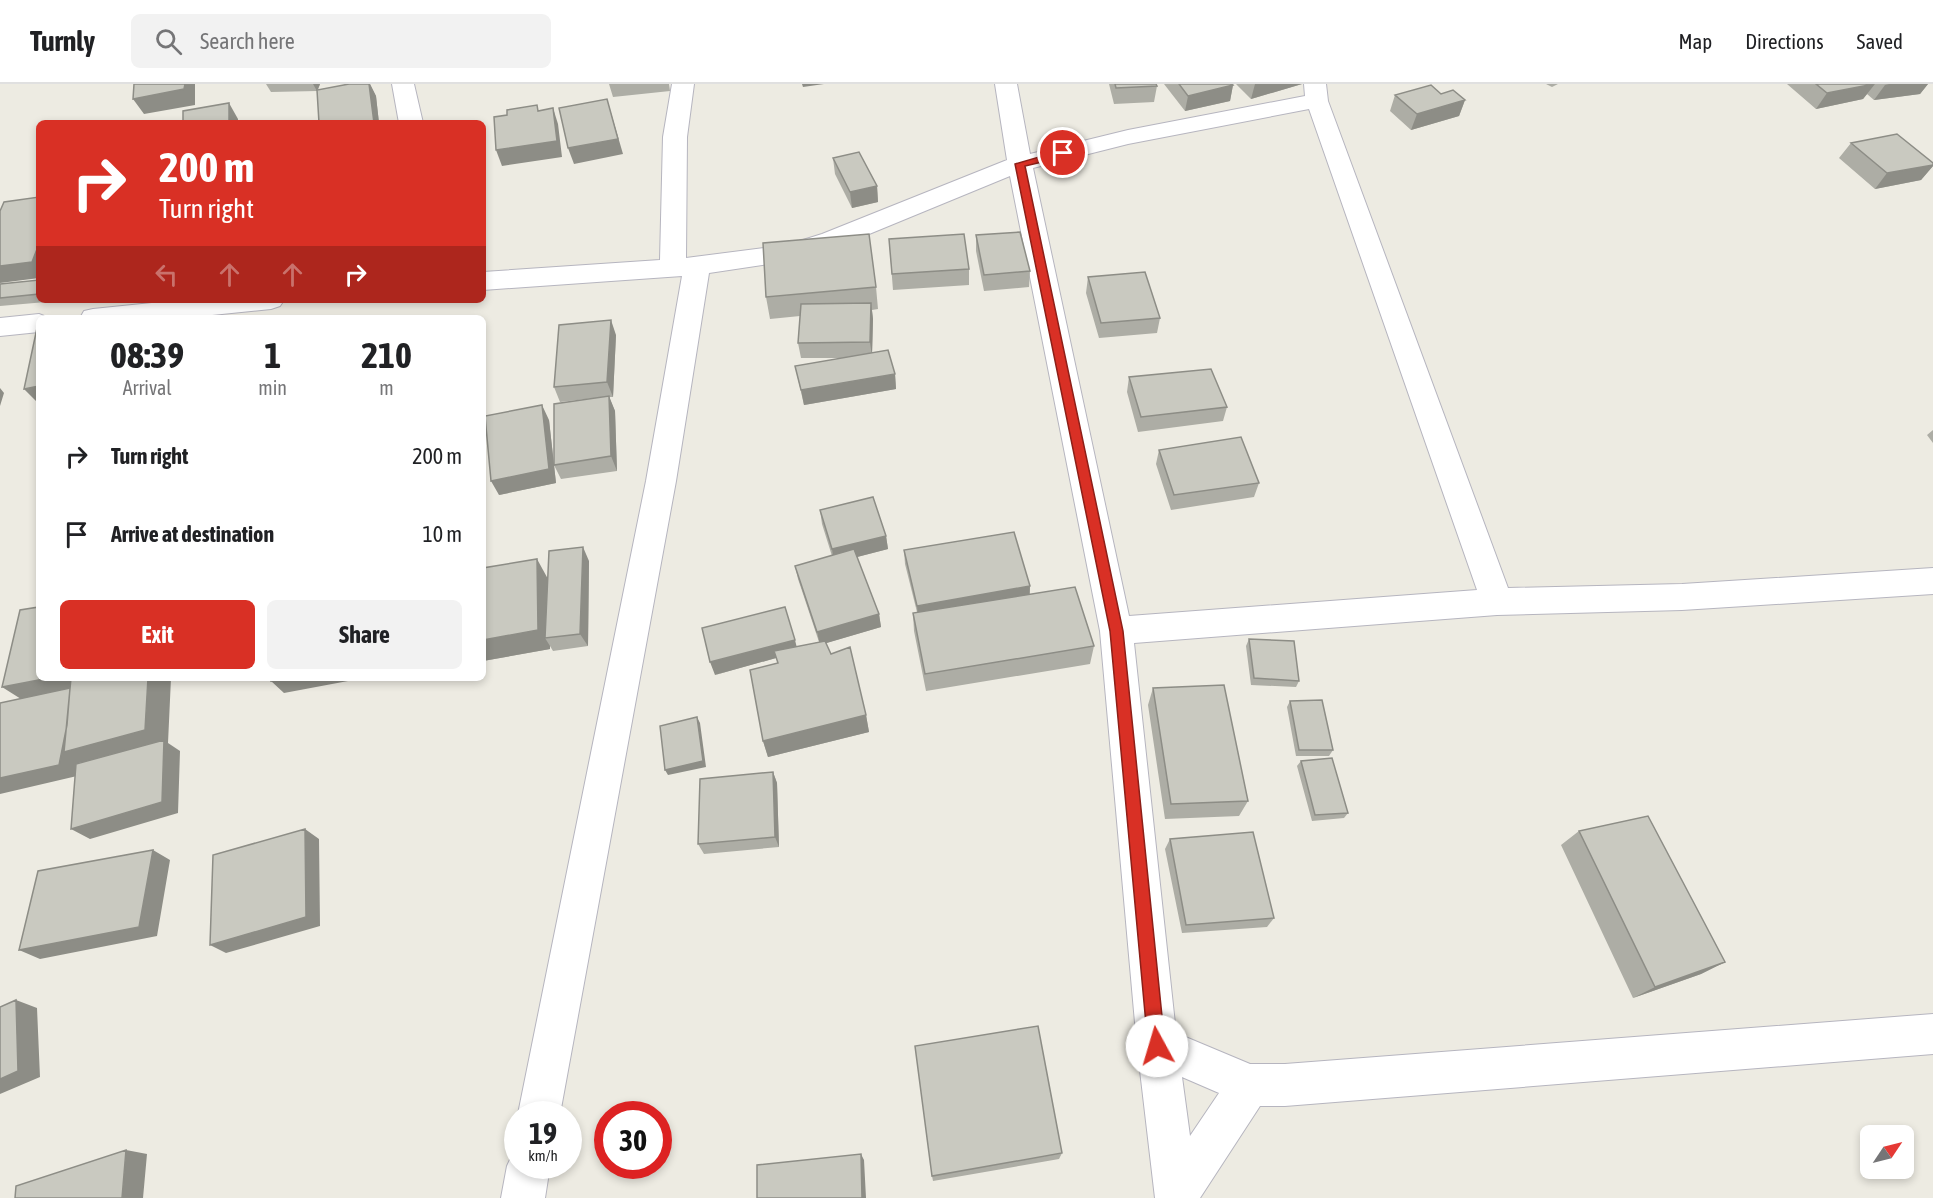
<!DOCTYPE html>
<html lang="en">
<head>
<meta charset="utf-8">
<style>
  :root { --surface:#fff; --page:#f2f2f2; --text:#202124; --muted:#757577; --line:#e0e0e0; --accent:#d93025 }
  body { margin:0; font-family:"Asap Condensed",sans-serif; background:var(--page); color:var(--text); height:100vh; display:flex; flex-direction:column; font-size:22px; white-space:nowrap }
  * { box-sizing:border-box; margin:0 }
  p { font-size:20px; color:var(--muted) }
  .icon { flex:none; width:33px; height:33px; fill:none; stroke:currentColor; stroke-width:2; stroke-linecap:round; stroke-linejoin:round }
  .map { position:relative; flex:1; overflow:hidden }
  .sheet { position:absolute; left:36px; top:231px; width:450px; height:366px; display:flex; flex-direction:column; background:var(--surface); border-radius:9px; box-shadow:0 3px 9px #0003 }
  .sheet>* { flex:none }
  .top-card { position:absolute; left:36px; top:36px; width:450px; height:183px; border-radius:9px; box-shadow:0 3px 9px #0003; background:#d93025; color:#fff; overflow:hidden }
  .needle { width:39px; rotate:55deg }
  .fabs { position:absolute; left:1860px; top:1041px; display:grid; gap:12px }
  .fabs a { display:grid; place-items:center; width:54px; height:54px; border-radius:9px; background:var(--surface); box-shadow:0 3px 9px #0003; font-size:30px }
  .speed { position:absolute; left:504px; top:1017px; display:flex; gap:12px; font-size:30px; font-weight:700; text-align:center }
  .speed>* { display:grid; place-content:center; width:78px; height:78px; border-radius:50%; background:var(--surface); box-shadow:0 3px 9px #0003; line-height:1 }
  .speed small { font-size:15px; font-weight:400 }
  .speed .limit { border:9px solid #d22; background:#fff; color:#111 }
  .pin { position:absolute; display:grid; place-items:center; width:51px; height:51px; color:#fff; margin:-26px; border:3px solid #fff; border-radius:50%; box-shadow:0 2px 6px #0007 }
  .me { position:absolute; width:66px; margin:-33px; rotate:354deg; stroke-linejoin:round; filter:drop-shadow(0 0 4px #0008) }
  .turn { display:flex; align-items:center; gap:21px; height:126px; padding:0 24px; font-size:27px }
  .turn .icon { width:78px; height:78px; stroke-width:2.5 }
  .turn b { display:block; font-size:42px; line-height:51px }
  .lanes { display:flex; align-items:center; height:57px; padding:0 24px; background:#0003; justify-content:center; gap:30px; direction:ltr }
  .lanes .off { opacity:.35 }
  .eta { display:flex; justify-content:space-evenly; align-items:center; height:102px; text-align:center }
  .eta b { font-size:36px; font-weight:700; line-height:42px }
  .button { display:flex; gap:12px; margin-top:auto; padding:12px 24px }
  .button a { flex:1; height:69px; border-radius:9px; background:var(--accent); color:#fff; font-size:24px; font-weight:700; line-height:69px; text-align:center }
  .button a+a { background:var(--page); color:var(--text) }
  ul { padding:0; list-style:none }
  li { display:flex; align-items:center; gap:18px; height:78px; padding:0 24px }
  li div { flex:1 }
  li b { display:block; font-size:22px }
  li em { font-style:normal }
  header { display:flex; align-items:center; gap:36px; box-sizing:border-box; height:84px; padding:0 30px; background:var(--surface); border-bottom:2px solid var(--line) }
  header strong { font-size:28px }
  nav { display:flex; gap:33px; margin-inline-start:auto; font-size:21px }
  .search { width:420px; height:54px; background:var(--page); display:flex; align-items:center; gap:15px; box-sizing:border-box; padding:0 21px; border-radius:9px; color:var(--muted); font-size:22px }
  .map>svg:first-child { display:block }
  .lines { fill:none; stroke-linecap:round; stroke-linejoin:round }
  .minor-casing { stroke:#b6b5bf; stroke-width:2 }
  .minor { fill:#fff; fill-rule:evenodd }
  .wall { fill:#adada5 }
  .shaded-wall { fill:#8d8d86 }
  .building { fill:#c9c9c0; stroke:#8d8d86; stroke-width:1.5 }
  .route { fill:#d93025; stroke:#8d1f18; stroke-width:1.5 }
</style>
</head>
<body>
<header>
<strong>Turnly</strong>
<div class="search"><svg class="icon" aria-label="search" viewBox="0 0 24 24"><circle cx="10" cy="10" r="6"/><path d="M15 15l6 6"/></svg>Search here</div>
<nav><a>Map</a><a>Directions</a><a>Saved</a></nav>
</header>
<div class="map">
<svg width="1933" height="1114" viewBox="0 0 1933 1114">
  <rect width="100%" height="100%" fill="#edebe2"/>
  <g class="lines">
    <defs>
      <path id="minor" d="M392 0H414L423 39H399Z
        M672 0H694L687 53 686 174 787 161 822 150 1007 76 995 0H1017L1030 70 1128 46 1305 12 1304 0H1326L1328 17 1508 504 1682 500 1933 484V510L1682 526 1497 531 1134 559 1176 949 1250 980H1285L1933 930V970L1285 1022H1260L1200 1114H1155L1137 961 1100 547 1010 92 840 162 789 177 709 189 676 397 560 1030H518L646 397 682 192 483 206V188L660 176 663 53ZM1309 25 1477 506 1129 532 1033 84 1128 60ZM1182 993 1219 1009 1190 1052Z
        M181 216H284L280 222 271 225 183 234H80L84 227 93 225Z
        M39 230 49 234H39V248L0 252V234Z
        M518 1065V1082H550L545 1114H501L507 1082 514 1067Z"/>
    </defs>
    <use href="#minor" class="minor-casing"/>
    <use href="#minor" class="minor"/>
  </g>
  <path class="wall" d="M266 0H320L318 6 349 0H370L376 12 379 39H319L317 7 271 8Z
    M609 0H669L670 7 613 13Z
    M1109 0H1156L1157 2 1154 18 1114 20Z
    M1164 0H1232L1233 1 1230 17 1185 27Z
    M1236 0H1302L1251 15Z
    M1546 0H1558L1552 3Z
    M1787 0H1928L1920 10 1874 16 1867 10 1863 15 1816 25Z
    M1441 10 1465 16 1459 32 1411 46 1390 27 1395 11Z
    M1851 59 1933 79V82L1921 96 1875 105 1839 74Z
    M833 74 877 102 878 118 852 124 835 90Z
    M976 151 1030 187 1029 203 984 207 976 167Z
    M889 155 969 185V201L893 206Z
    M1088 193 1160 234 1157 249 1099 254 1086 209Z
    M39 196V216H47L46 218 0 222V200Z
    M876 203 878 225 872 226 873 235 872 268 895 290 896 305 804 321 795 282 843 274H801L798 259 800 232 770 235 766 213Z
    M616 251 613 313H609L615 327 617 387 561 395 554 381 556 399 499 411 549 336 554 380 595 314 560 318 554 303Z
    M1129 293 1227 323 1223 337 1138 348 1127 308Z
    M1933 346V359L1927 351Z
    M1159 366 1259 399 1254 413 1171 426 1156 380Z
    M820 426 886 452 888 465 857 473 879 530 881 543 826 559 831 570 866 631 869 648 768 673 763 657 778 579 776 574 715 591 797 563 819 558 798 495 795 482 832 472 822 440Z
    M904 466 1030 502V510L1094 562 1090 580 926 607 914 547 913 529 917 528 905 480Z
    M589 477 588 562 553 567 550 562V565L483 577 548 493Z
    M1249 555 1299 597 1296 603 1251 601 1246 562Z
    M1153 604 1248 717 1239 732 1165 735 1148 621Z
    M1290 617 1333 666 1329 672H1296L1287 623Z
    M1301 677 1348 729 1344 734 1312 737 1297 682Z
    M773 688 777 699 779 763 704 770 698 760Z
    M1579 747 1725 878 1701 890 1633 914 1561 761Z
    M1170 755 1274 834 1267 843 1182 849 1165 765Z
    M1062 1069 1059 1075 933 1097 932 1092Z"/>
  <path class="shaded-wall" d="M185 0H195V21L144 30 133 15Z
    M313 0H320L317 7Z
    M369 0H370L376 12 379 39H374Z
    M802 0H824L803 3Z
    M1255 0H1302L1251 15Z
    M1875 0 1863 15 1816 25 1827 9Z
    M1889 0H1928L1920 10 1874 16 1885 1Z
    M1233 1 1230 17 1185 27 1188 12Z
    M607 15 623 70 574 80 568 64Z
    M1465 16 1459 32 1411 46 1417 30Z
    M229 19 238 35V39H229Z
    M553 24 558 40 562 73 502 82 496 66Z
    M1933 81V82L1921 96 1875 105 1887 89Z
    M877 102 878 118 852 124 850 108Z
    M39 160V194L0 199V182Z
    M871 219 873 235 872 273 870 258Z
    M611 236 616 251 613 313 607 298Z
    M895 290 896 305 804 321 801 306Z
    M39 302V320L24 305Z
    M0 304 4 309 0 322Z
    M609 312 615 327 617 387 611 372Z
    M542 321 549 336 556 399 499 411 491 397Z
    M886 452 888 465 834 479 832 465Z
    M583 463 589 477 588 562 580 550Z
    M537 475 548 495 545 554 550 562V565L483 577V556Z
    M1030 502 1029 515 918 535 917 522Z
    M879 530 881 543 820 561 817 548Z
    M795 556 798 568 774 567 776 574 715 591 710 578Z
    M49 594H171L168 659 180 667 178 729 90 755 71 745 90 684 80 678 77 692 0 710V694L21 615 2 603Z
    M285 594H364L284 609 271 597Z
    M866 631 869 648 768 673 763 657Z
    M697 633 700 639 706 683 668 691 665 686Z
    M773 688 777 699 779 763 775 753Z
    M305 745 319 755 320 842 226 869 210 861Z
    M153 766 170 776 157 852 40 875 19 866Z
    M1725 878 1701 890 1633 914 1655 903Z
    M16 916 37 924 40 993 0 1010V995Z
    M126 1066 147 1070 143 1114H122Z
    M861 1070 864 1076 866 1114H862Z"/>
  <path class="building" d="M134 0H185L184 5 133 15Z
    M349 0H369L374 39H319L317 6Z
    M1115 0H1156L1157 2 1116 4Z
    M1179 0H1232L1233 1 1188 12Z
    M1816 0H1874L1827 9Z
    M1431 1 1441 10 1453 6 1465 16 1417 30 1395 11Z
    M607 15 618 55 568 64 559 24Z
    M229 19V39H183V27Z
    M537 21 538 27 553 24 557 57 496 66 494 33 507 31V26Z
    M1897 50 1933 79V81L1887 89 1851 59Z
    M859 68 877 102 850 108 833 74Z
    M39 113V160L32 178 0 182V127L4 118Z
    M1020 148 1030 187 984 191 976 151Z
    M869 150 876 203 766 213 763 159Z
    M964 150 969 185 892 190 889 155Z
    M1145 188 1160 234 1101 239 1088 193Z
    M39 196V210L0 214V200Z
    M871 219 870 258 798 259 801 220Z
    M611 236 607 298 554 303 559 241Z
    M37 244H39V302L24 305Z
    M888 266 895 290 801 306 795 282Z
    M1211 285 1227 323 1141 333 1129 293Z
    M609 312 611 372 554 381V320Z
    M542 321 549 385 491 397 485 332Z
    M1241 353 1259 399 1174 411 1159 366Z
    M873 413 886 452 832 465 820 426Z
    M1014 448 1030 502 917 522 904 466Z
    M583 463 580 550 545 554 549 467Z
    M854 465 879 530 817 548 795 482Z
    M537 475 538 546 483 556V484Z
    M1075 503 1094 562 925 590 913 529Z
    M39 523V594H49L2 603 20 526Z
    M785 523 795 556 710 578 702 544Z
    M1249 555 1294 557 1299 597 1254 594Z
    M825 557 831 570 850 563 866 631 763 657 750 586 778 579 774 567Z
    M71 594H148L145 646 64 668Z
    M271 594H285L271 597Z
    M1224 601 1248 717 1171 720 1153 604Z
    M70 604 67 641 59 681 0 694V619Z
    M1322 616 1333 666H1299L1290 617Z
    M697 633 703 677 665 686 660 642Z
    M164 656 162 718 71 745 76 680Z
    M1332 674 1348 729 1315 731 1301 677Z
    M773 688 775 753 698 760 700 695Z
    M1648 732 1725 878 1655 903 1579 747Z
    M305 745 306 833 210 861 213 771Z
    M1253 748 1274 834 1186 841 1170 755Z
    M153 766 139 843 19 866 38 787Z
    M16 916 18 987 0 995V923Z
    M1038 942 1062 1069 932 1092 915 962Z
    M126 1066 122 1114H15L16 1102Z
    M861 1070 862 1114H757V1081Z"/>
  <path class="route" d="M1063 66 1068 69 1067 72 1025 82 1123 547 1165 962 1163 967 1157 970 1151 967 1148 962 1110 547 1015 80Z"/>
</svg>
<div class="fabs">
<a><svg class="needle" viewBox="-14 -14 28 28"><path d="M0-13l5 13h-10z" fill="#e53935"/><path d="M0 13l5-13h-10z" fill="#757577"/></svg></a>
</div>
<div class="speed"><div>19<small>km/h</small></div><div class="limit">30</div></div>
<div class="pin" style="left:1063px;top:69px;background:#d93025"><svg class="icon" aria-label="arrive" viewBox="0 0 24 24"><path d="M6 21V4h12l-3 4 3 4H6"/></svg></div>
<svg class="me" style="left:1157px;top:962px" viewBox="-20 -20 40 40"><circle r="19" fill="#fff"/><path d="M0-13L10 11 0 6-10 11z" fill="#d93025"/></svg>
<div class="top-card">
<div class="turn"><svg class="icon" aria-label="right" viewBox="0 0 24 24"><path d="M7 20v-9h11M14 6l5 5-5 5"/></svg><div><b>200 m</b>Turn right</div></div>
<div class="lanes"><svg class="icon off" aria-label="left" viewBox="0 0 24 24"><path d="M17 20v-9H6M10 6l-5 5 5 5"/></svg><svg class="icon off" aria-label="ahead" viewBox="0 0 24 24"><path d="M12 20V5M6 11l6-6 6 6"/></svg><svg class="icon off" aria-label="ahead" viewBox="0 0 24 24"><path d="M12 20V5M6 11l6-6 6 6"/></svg><svg class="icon" aria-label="right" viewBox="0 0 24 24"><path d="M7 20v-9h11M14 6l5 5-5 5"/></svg></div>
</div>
<section class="sheet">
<div class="eta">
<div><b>08:39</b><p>Arrival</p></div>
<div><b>1</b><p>min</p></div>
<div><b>210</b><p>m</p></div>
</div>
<ul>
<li><svg class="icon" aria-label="right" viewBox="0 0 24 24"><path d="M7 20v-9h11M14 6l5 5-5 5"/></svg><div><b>Turn right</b></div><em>200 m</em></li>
<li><svg class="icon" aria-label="arrive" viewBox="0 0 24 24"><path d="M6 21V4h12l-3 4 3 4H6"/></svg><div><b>Arrive at destination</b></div><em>10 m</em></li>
</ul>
<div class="button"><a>Exit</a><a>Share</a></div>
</section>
</div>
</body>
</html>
